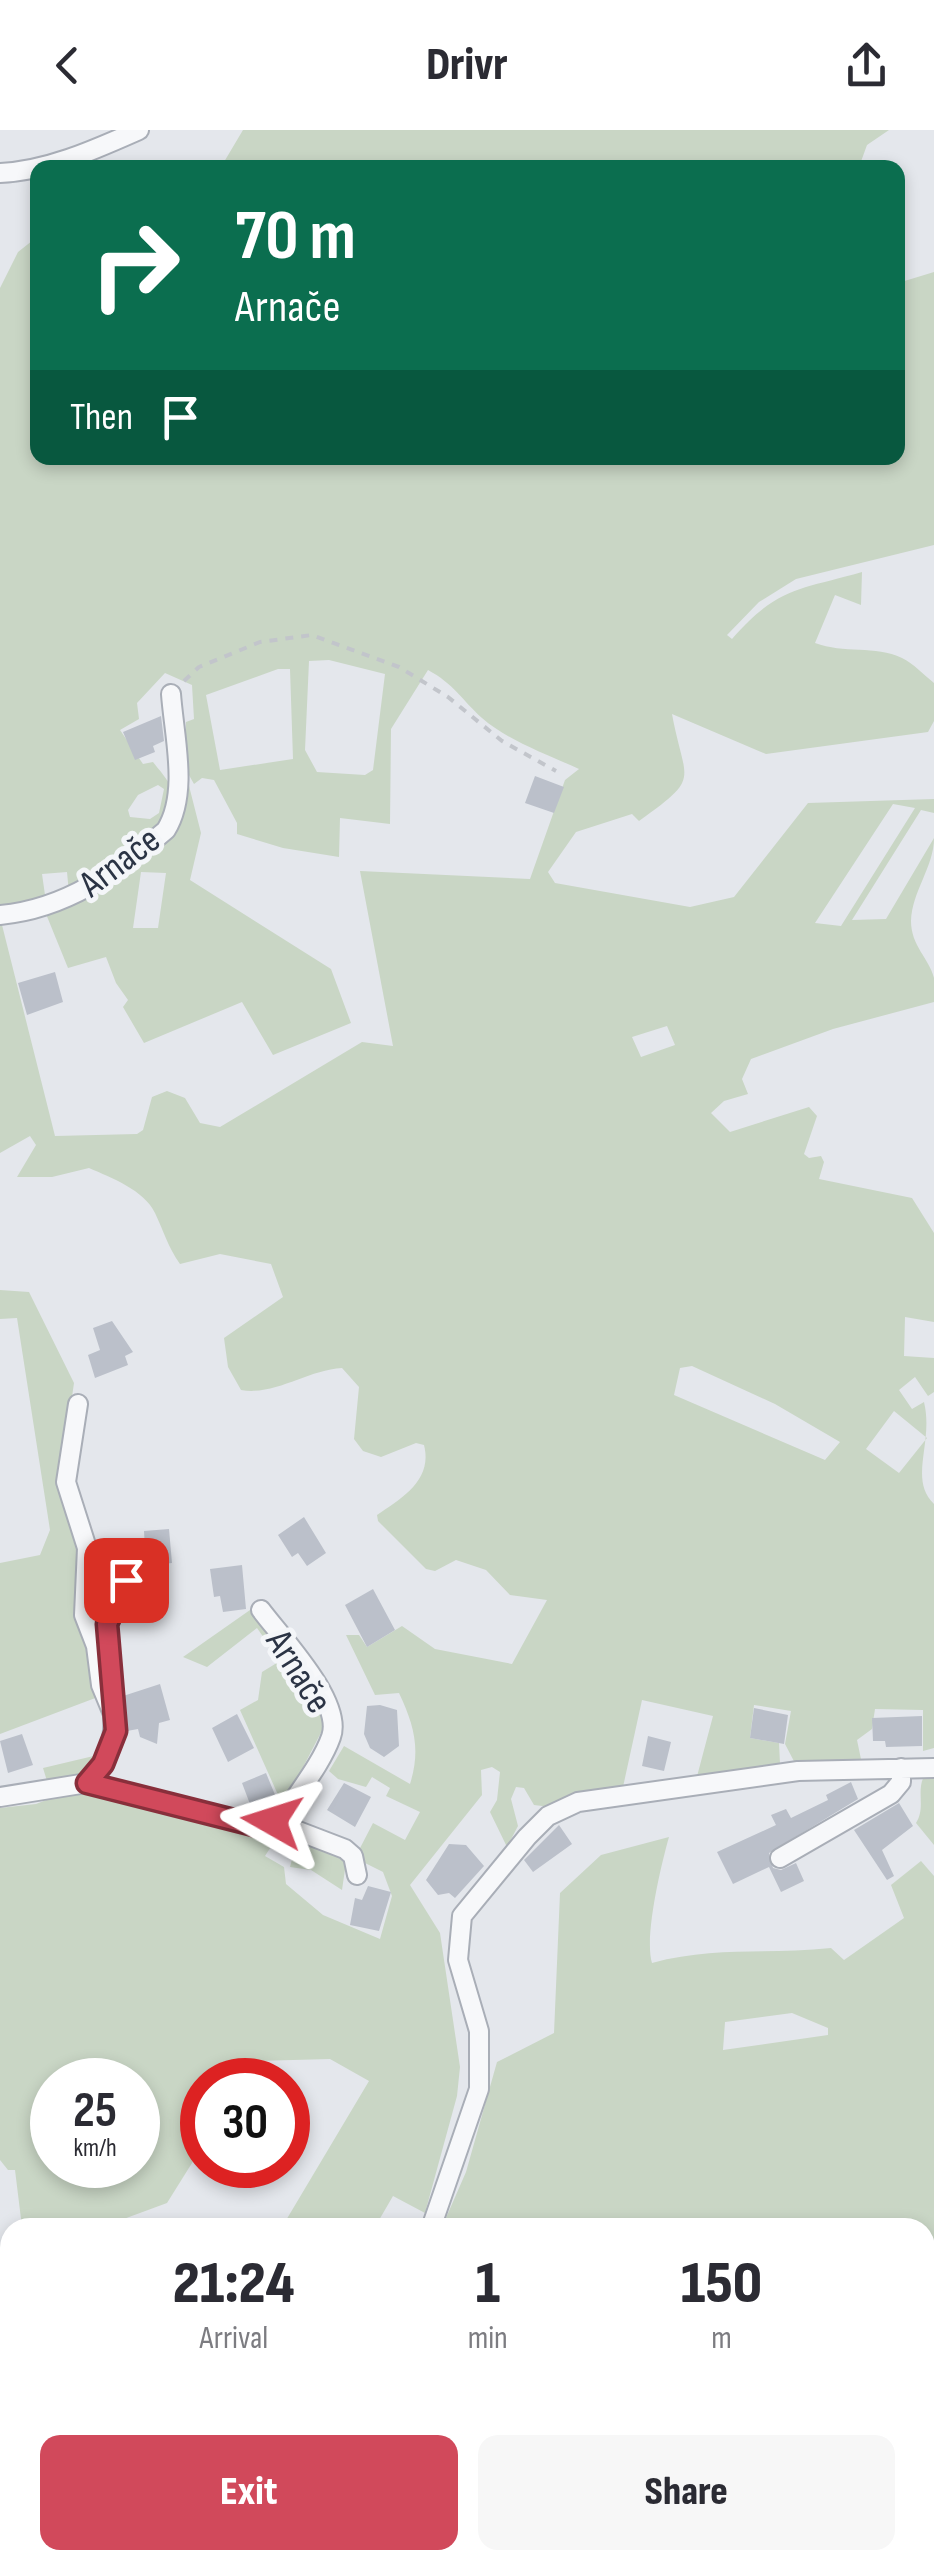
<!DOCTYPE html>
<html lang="en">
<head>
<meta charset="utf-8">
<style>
  :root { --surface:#fff; --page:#f7f7f7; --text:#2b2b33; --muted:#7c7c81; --accent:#d1495b }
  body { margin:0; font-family:"Sofia Sans Condensed",sans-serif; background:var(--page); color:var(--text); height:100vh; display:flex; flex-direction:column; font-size:38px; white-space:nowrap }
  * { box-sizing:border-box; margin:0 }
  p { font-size:32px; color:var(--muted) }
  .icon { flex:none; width:55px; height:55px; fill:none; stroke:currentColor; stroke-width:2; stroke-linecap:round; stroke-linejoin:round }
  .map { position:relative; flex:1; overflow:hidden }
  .sheet { position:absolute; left:0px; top:2088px; width:935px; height:352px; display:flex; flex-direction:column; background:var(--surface); border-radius:30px 30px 0 0; box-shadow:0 5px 15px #0003 }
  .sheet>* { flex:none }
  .top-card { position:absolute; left:30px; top:30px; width:875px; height:305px; border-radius:20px; box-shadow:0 5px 15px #0003; background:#0b6e4f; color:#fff; overflow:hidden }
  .speed { position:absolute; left:30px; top:1928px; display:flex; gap:20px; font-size:50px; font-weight:700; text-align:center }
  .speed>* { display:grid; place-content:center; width:130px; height:130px; border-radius:50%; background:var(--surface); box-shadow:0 5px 15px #0003; line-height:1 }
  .speed small { font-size:25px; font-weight:400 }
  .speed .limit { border:15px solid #d22; background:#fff; color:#111 }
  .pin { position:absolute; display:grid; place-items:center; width:85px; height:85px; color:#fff; margin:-42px; border-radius:20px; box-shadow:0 5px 15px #0006 }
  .me { position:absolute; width:110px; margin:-55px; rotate:276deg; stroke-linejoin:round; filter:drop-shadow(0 0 8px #0008) }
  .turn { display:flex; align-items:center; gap:35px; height:210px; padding:0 40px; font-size:45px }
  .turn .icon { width:130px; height:130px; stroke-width:2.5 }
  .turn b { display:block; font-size:70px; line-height:85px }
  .then { display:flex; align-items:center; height:95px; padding:0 40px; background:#0003; gap:20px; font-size:38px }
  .eta { display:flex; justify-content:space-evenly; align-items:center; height:170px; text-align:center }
  .eta b { font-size:60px; font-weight:800; line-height:70px }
  .button { display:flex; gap:20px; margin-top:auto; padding:20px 40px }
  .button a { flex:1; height:115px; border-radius:20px; background:var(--accent); color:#fff; font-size:40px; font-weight:800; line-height:115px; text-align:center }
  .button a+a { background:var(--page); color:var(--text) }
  header { display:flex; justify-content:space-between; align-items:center; height:130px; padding:0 40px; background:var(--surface); font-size:45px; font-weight:800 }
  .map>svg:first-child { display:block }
  .green { fill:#c9d6c5; fill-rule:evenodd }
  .building { fill:#bbc0ca }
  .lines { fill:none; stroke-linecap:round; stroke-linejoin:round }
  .minor-casing { stroke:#a9aeb7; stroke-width:22 }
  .path { stroke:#c2c5cb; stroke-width:4; stroke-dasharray:8 8; stroke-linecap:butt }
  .minor { stroke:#f7f8fa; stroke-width:18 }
  .route-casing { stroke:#882f3b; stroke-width:25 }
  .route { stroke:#d1495b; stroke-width:18 }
  .labels { text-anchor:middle; stroke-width:10; stroke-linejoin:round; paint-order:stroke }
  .street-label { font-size:38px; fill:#2b3445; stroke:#f4f6f9 }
</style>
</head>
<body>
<header><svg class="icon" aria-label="back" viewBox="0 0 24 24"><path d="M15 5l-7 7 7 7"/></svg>Drivr<svg class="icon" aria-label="share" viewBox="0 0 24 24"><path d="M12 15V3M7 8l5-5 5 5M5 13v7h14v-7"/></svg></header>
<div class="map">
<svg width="934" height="2438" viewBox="0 0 934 2438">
  <rect width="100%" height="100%" fill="#e4e7ec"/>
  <path class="green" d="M243 0H889L867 15 859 37H221Z
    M37 107 38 328H898V153L934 142V415L796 449 759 472 727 505 732 509C778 456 800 460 862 442L861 475 835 465 815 513C844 524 875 515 902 528 913 533 924 545 934 553V591L928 602 766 624 672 584C685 654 702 646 639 691L632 684 576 702 548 742 555 753 690 777 734 767 808 673 934 669V683L921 680 852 790 886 789 934 708C934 737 912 761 911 791 911 816 929 828 934 848 934 855 934 865 934 872L833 899 751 929 742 949 748 964 724 971 711 983 730 1002 809 977 817 986 804 1024 809 1028 821 1026 824 1032 819 1049 912 1068 934 1103V1192L905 1187 904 1226 934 1228V1262L928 1266 915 1247 899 1260 912 1279 924 1272C934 1313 908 1349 934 1374V1618L923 1621V1580L875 1579 872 1599 857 1610 862 1634 797 1637 785 1614 791 1581 754 1575 750 1608 779 1613 780 1634 773 1640 695 1654 713 1586 642 1570 623 1657 550 1677 534 1675 524 1658 516 1657 511 1669 518 1696 507 1717 490 1682 497 1670 500 1642 492 1637 481 1640 482 1665 410 1755 440 1803 460 1937 457 1966 425 2083 393 2066 375 2097H282L369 1951 330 1929 256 1931 244 1950H202V2017L167 2073 102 2097H22L15 2040H8L0 2030V1678L36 1674 80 1657 276 1702 347 1726 342 1760 311 1740 290 1737 294 1722 274 1712 265 1726 284 1737 286 1754 323 1785 380 1809 392 1766 383 1742 365 1733 358 1722 373 1693 405 1710 420 1682 386 1666 390 1658 372 1647 366 1657 338 1649 329 1641 344 1616 410 1654C421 1619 414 1595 399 1563L375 1565 346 1505H359L367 1517 402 1496 435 1519 512 1534 547 1470 510 1465 486 1440 456 1430 435 1441 426 1439 378 1391 377 1385C402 1368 433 1350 424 1315L416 1313 381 1327 363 1321 354 1309 359 1257 342 1238C307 1240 275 1266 241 1260L228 1237 224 1208 283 1167 271 1134 220 1124 180 1134C168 1117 164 1102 155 1083 144 1060 112 1048 89 1038L52 1047H17L36 1015 30 1006 0 1023V787L55 1006 137 1004 143 1000 152 967 167 961 185 968 200 993 220 997 362 912 393 916 360 741 530 749 565 650 579 639C551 626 508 611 482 588 462 570 454 554 428 540L391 599 390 694 340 688 339 727 283 718 237 704V693L214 650 202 648 194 654 181 631 179 602 186 601V592L194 589 192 555 165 543 137 573 139 589 120 600 143 634 153 632C159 640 168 649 171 658 183 700 98 744 69 763L67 742 42 744 46 772 0 779V158L18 122ZM329 530 385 544 373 640 365 645 317 642 305 620 309 531ZM278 539H290L293 629 220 640 206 565ZM158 655 164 659 159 683 150 689 130 687 128 680 138 665ZM893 674 915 678 841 796 815 793ZM667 896 675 915 641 927 632 907ZM692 1236 775 1274 840 1312 825 1330 674 1265 680 1238ZM894 1281 927 1308 899 1343 866 1319ZM52 1950H138V2035H52Z
    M183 652H188L201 703 190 750 331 839 351 893 273 925 242 872 144 913 123 877 128 870 116 853 106 827 68 838 46 784 166 706ZM141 742 166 743 158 798H133Z
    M0 1160 29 1162 74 1253 64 1322 82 1418 87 1508 98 1567 0 1604V1433L40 1425 50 1400 17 1188 0 1189Z
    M250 1480C279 1511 317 1548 328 1589L283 1676 240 1580 258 1570 262 1542 280 1531 257 1498 207 1537 183 1527Z
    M102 1624 82 1646 47 1651 43 1638Z
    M934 1644V1715L916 1693C926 1677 916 1662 924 1646Z
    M669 1707C661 1735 644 1807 652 1833 715 1816 768 1825 831 1818L844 1830 904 1788 891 1755 921 1731 934 1746V2374L925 2378V2098L442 2097 466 2042 497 1932 554 1903 560 1763 601 1725ZM792 1883 828 1898V1905L723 1920 725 1892Z
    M10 2145V2356L0 2357V2147Z
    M20 2430H248L243 2438H16Z
    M306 2430H531L492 2438H293Z
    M582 2430H656L639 2438H559Z"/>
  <path class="building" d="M161 586 164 611 153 616 155 622 135 630 123 602Z
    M535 646 564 657 554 683 525 673Z
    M55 842 63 872 27 885 18 853Z
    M112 1191 133 1222 125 1226 128 1235 95 1248 88 1225 100 1220 93 1198Z
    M304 1387 326 1423 307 1436 298 1423 292 1427 278 1405Z
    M169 1399 172 1433 146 1436 144 1401Z
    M242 1435 246 1479 223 1482 220 1466 214 1467 210 1439Z
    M373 1459 395 1500 367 1517 345 1475Z
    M160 1554 170 1590 159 1593 157 1614 140 1607 138 1599 127 1601 120 1567Z
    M380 1575 397 1580 399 1616 384 1627 370 1618 364 1604 367 1576Z
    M754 1578 788 1585 784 1614 750 1608Z
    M237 1584 254 1618 228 1632 212 1598Z
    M922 1586V1616L886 1617 885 1611H873L872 1588Z
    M22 1604 33 1635 8 1643 0 1611Z
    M648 1606 671 1612 664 1641 642 1636Z
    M266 1643 278 1672 253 1682 242 1653Z
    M851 1652 858 1669 769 1723 773 1738 781 1740 796 1733 804 1751 781 1762 769 1737 733 1754 717 1722 776 1695 771 1685 786 1679 791 1688 828 1670 826 1665Z
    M344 1653 371 1667 355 1697 327 1680Z
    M899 1673 913 1696 882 1720 894 1746 887 1750 854 1700Z
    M559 1695 572 1714 533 1742 524 1730Z
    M449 1714 466 1715 484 1736 455 1768 449 1763 438 1765 426 1750Z
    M368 1756 391 1762 379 1801 350 1795 355 1768 362 1770Z"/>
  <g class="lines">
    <defs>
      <path id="minor" d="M0 43C48 41 96 19 139 0
        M0 785C66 779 117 742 166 700 189 663 174 606 171 564
        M78 1274 66 1352 87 1418 84 1485 96 1516 101 1555 113 1584
        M109 1545 107 1495 126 1450
        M87 1653C109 1628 117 1608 112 1576
        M0 1667 87 1653 257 1696 282 1688C297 1663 321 1635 331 1607 344 1572 281 1507 261 1480
        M272 1691 345 1719 353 1726 357 1745
        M780 1728 891 1664 901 1652V1638
        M431 2098 479 1959V1901L458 1830 462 1786 527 1707 548 1686 578 1672 798 1641 934 1638
        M0 2143 10 2141
        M250 2438 256 2430
        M283 2438 297 2430
        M721 2438 722 2430"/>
    </defs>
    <use href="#minor" class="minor-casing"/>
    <path class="path" d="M184 551 199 537 260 512 312 505 399 537 448 567 502 611 556 641"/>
    <use href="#minor" class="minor"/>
  </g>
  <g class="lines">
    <defs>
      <path id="route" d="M126 1450 107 1494 116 1601 103 1634 87 1653 257 1696 272 1691"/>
    </defs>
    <use href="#route" class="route-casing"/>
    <use href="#route" class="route"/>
  </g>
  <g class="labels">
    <g class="street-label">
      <text transform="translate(119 731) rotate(-37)" y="13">Arnače</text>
      <text transform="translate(300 1541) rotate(58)" y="13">Arnače</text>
    </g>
  </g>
</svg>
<div class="speed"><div>25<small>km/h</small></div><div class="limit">30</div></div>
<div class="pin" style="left:126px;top:1450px;background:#d93025"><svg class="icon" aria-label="arrive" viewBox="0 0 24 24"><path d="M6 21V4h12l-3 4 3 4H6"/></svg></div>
<svg class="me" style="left:272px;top:1691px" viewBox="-20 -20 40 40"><path d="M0-17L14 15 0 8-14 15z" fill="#d1495b" stroke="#fff" stroke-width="4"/></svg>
<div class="top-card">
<div class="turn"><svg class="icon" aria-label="right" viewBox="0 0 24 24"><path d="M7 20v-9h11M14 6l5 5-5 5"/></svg><div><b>70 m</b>Arnače</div></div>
<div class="then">Then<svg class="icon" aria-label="arrive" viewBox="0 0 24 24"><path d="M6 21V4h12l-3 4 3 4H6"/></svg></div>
</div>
<section class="sheet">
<div class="eta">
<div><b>21:24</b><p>Arrival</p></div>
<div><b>1</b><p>min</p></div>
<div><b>150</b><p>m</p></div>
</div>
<div class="button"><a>Exit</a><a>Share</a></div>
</section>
</div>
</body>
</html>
